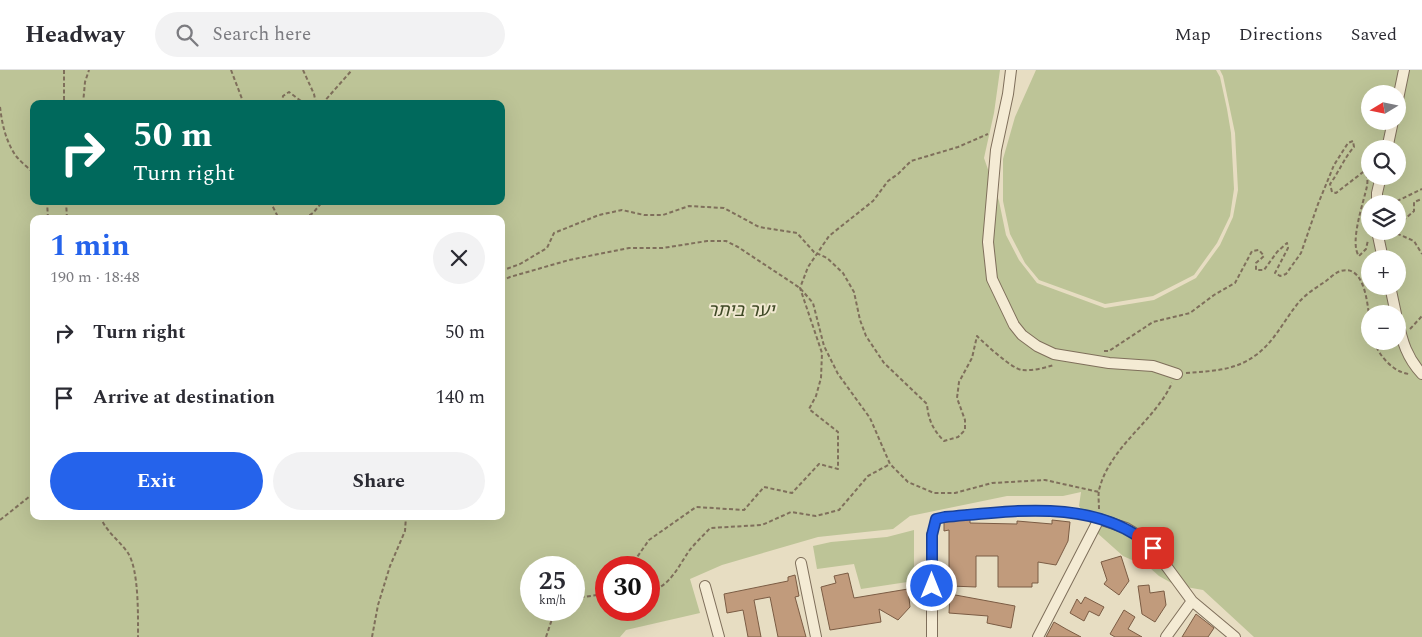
<!DOCTYPE html>
<html lang="en">
<head>
<meta charset="utf-8">
<style>
  :root { --surface:#fff; --page:#f2f2f3; --text:#2b2b33; --muted:#7c7c81; --line:#e1e1e2; --accent:#2563eb }
  body { margin:0; font-family:Spectral,"Noto Sans Hebrew",serif; background:var(--page); color:var(--text); height:100vh; display:flex; flex-direction:column; font-size:19px; white-space:nowrap }
  * { box-sizing:border-box; margin:0 }
  p { font-size:16px; color:var(--muted) }
  .icon { flex:none; width:28px; height:28px; fill:none; stroke:currentColor; stroke-width:2; stroke-linecap:round; stroke-linejoin:round }
  .map { position:relative; flex:1; overflow:hidden }
  .sheet { position:absolute; left:30px; top:145px; width:475px; height:305px; display:flex; flex-direction:column; background:var(--surface); border-radius:10px; box-shadow:0 5px 20px #0002 }
  .sheet>* { flex:none }
  .guide { position:absolute; left:30px; top:30px; width:475px; height:105px; border-radius:10px; box-shadow:0 5px 20px #0002; background:#00695c; color:#fff; overflow:hidden }
  .needle { width:32px; rotate:260deg }
  .buttons { position:absolute; left:1361px; top:15px; display:grid; gap:10px }
  .buttons a { display:grid; place-items:center; width:45px; height:45px; border-radius:50%; background:var(--surface); box-shadow:0 5px 20px #0002; font-size:25px }
  .speed { position:absolute; left:520px; top:486px; display:flex; gap:10px; font-size:25px; font-weight:700; text-align:center }
  .speed>* { display:grid; place-content:center; width:65px; height:65px; border-radius:50%; background:var(--surface); box-shadow:0 5px 20px #0002; line-height:1 }
  .speed small { font-size:12px; font-weight:400 }
  .speed .limit { border:8px solid #d22; background:#fff; color:#111 }
  .pin { position:absolute; display:grid; place-items:center; width:42px; height:42px; color:#fff; margin:-21px; border-radius:10px; box-shadow:0 2px 8px #0006 }
  .me { position:absolute; width:55px; margin:-28px; rotate:0deg; stroke-linejoin:round; filter:drop-shadow(0 0 4px #0008) }
  .turn { display:flex; align-items:center; gap:18px; height:105px; padding:0 20px; font-size:22px }
  .turn .icon { width:65px; height:65px; stroke-width:2.5 }
  .turn b { display:block; font-size:35px; line-height:42px }
  .round { display:grid; place-items:center; flex:none; width:52px; height:52px; border-radius:26px; background:var(--page) }
  .summary { display:flex; align-items:center; justify-content:space-between; height:85px; padding:0 20px }
  h1 { font-size:30px; font-weight:700; line-height:38px; color:var(--accent) }
  .primary-button { display:flex; gap:10px; margin-top:auto; padding:10px 20px }
  .primary-button a { flex:1; height:58px; border-radius:30px; background:var(--accent); color:#fff; font-size:20px; font-weight:700; line-height:58px; text-align:center }
  .primary-button a+a { background:var(--page); color:var(--text) }
  ul { padding:0; list-style:none }
  li { display:flex; align-items:center; gap:15px; height:65px; padding:0 20px }
  li div { flex:1 }
  li b { display:block; font-size:19px }
  li em { font-style:normal }
  header { display:flex; align-items:center; gap:30px; box-sizing:border-box; height:70px; padding:0 25px; background:var(--surface); border-bottom:1px solid var(--line) }
  header strong { font-size:24px }
  nav { display:flex; gap:28px; margin-inline-start:auto; font-size:18px }
  .search { width:350px; height:45px; background:var(--page); display:flex; align-items:center; gap:12px; box-sizing:border-box; padding:0 18px; border-radius:28px; color:var(--muted); font-size:19px }
  .map>svg:first-child { display:block }
  .green { fill:#bdc497; fill-rule:evenodd }
  .building { fill:#c19b7c; stroke:#7b5c44 }
  .lines { fill:none; stroke-linecap:round; stroke-linejoin:round }
  .lane-casing { stroke:#7f6f5b; stroke-width:8 }
  .street-casing { stroke:#7f6f5b; stroke-width:12 }
  .path { stroke:#7f6f5b; stroke-width:2; stroke-dasharray:4 2.5; stroke-linecap:butt }
  .lane { stroke:#f4ebd4; stroke-width:5 }
  .street { stroke:#f4ebd4; stroke-width:10 }
  .route-casing { stroke:#184099; stroke-width:12 }
  .route { stroke:#2563eb; stroke-width:9 }
  .labels { text-anchor:middle; stroke-width:4; stroke-linejoin:round; paint-order:stroke }
  .park-label { font-size:18px; font-style:italic; fill:#404a27; stroke:#f0e8d0 }
</style>
</head>
<body>
<header>
<strong>Headway</strong>
<div class="search"><svg class="icon" aria-label="search" viewBox="0 0 24 24"><circle cx="10" cy="10" r="6"/><path d="M15 15l6 6"/></svg>Search here</div>
<nav><a>Map</a><a>Directions</a><a>Saved</a></nav>
</header>
<div class="map">
<svg width="1422" height="567" viewBox="0 0 1422 567">
  <rect width="100%" height="100%" fill="#e7ddc2"/>
  <path class="green" d="M0 0H1000L994 43 984 88 999 131 1006 165 1019 190 1037 213 1105 238 1154 230 1196 208 1220 175 1233 147 1238 120 1235 63 1223 6 1220 0H1422V567H1254L1203 520 1175 515 1159 506 1150 498 1123 486 1095 461 1079 436 1081 422 1063 426H1007L910 446 893 459 818 467 722 495 690 509 700 543 626 560 620 567H0ZM1370 24H1398V51H1370ZM34 34H501V131H34ZM1370 79H1398V106H1370ZM1370 134H1398V161H1370ZM34 149H501V446H34ZM1370 189H1398V216H1370ZM1370 244H1398V271H1370ZM531 498H574V540H531ZM606 498H649V540H606Z
    M1036 0H1216L1220 7 1227 39 1231 63 1234 119 1230 146 1217 173 1194 205 1153 226 1105 234 1039 210 1025 193 1010 164 1003 131V89L1015 47Z
    M914 460V511L861 519 854 494 817 499 813 476 831 472 887 467Z"/>
  <path class="building" d="M970 449V453L1017 454V451L1052 454V450L1070 452 1068 471 1056 495 1038 492V513H1032V517H998V486H976V517L951 516V513H949V460L944 461V452Z
    M1121 486 1129 511 1119 525 1104 514 1107 510 1101 492Z
    M848 503 854 528 908 519 910 537 898 550 879 539 881 552 830 560 821 517 836 513 834 506Z
    M795 505 799 526 795 527 806 567H778L770 527 754 530 761 567H748L743 540 727 543 724 524 788 511V507Z
    M1149 515 1150 523 1164 521 1166 535 1155 552 1142 544 1138 516Z
    M950 524 1015 536 1011 558 987 553 988 546 949 543Z
    M1085 527 1104 537 1099 546 1089 541 1084 551 1070 543 1077 529 1081 534Z
    M1124 540 1135 547 1128 559 1142 567H1115L1110 564Z
    M1196 544 1214 558 1208 567H1182Z
    M1054 552 1066 559 1081 567H1046Z"/>
  <g class="lines">
    <defs>
      <path id="lane" d="M932 465 936 449 945 447C996 442 1048 435 1099 449"/>
      <path id="street" d="M1011 0 1008 24 996 80 988 172 992 209 1014 255 1022 265 1037 276 1054 284 1109 293 1153 296 1177 304
        M1398 29 1404 0
        M1387 79 1393 51
        M1377 134V123L1381 106
        M1377 161 1383 189
        M1390 216 1396 244
        M1398 251C1402 271 1407 288 1422 304
        M801 493 816 567
        M705 516 719 567
        M932 567V465
        M1038 567 1099 449 1126 458 1141 467 1153 478 1192 531 1235 567
        M1166 567 1192 531"/>
    </defs>
    <use href="#lane" class="lane-casing"/>
    <use href="#street" class="street-casing"/>
    <path class="path" d="M64 0V34
      M231 0 244 34
      M303 0 314 24 316 34
      M83 34 85 12 89 0
      M282 34 283 26 289 22 305 34
      M322 34 352 0
      M0 37C2 54 6 72 16 86 21 92 28 98 34 103
      M47 131 48 149
      M66 131 67 149
      M270 131 279 149
      M1391 134 1422 119
      M304 149 313 143 323 131
      M1398 155 1414 141V132L1422 129
      M1391 161 1414 171 1422 184
      M501 201 520 194 547 178 554 163 599 145 622 140 644 145H663L689 136 724 138 759 157 797 163 814 182 827 188 843 203 854 222 860 250 866 266 884 293 927 334C928 349 933 360 944 371L958 367 965 360V350L957 328 959 312 972 288 977 266C985 274 1012 299 1022 300 1032 301 1044 298 1054 295
      M501 211 510 207 569 190 629 178H663L707 171H726L738 177 800 218 813 233 824 276 838 304 870 348 890 394 908 412 934 423H955L992 413 1045 410 1099 422
      M1410 259 1422 246
      M1374 271C1379 286 1393 302 1409 304
      M1104 281H1109L1153 252 1190 243 1214 225 1235 213 1252 181 1259 180 1264 186 1256 193V200H1264L1277 182 1287 173 1288 178 1275 203 1280 206 1286 204 1301 183 1318 134 1334 95 1348 73 1353 71 1354 77C1344 88 1339 102 1330 114L1332 122 1336 123 1367 99C1367 105 1368 110 1367 116 1364 131 1349 173 1359 186L1366 179 1368 170
      M1186 303C1211 301 1235 301 1256 285 1275 271 1284 250 1299 232 1306 224 1317 217 1326 211 1330 208 1334 204 1338 202 1366 190 1368 239 1370 255
      M1099 439C1099 433 1098 426 1099 420 1110 376 1154 352 1172 313
      M100 446C106 462 119 470 128 483 139 500 138 546 138 567
      M0 450 34 423
      M632 498 635 490 649 470 696 437 744 440 764 417 792 423 819 394 838 399V362L809 339 816 326 821 308 822 283 800 218 808 197 829 166 873 131 888 111 898 104 911 91 958 77 988 64
      M649 521C669 518 678 497 689 481 695 473 703 466 710 458L762 455 791 442 816 446 839 440 868 406 890 394
      M574 528 606 524
      M372 567 378 535 390 496 405 461 406 446
      M546 567 555 540"/>
    <use href="#lane" class="lane"/>
    <use href="#street" class="street"/>
  </g>
  <g class="lines">
    <defs>
      <path id="route" d="M932 516V465L936 449 945 447C1014 441 1097 427 1153 478"/>
    </defs>
    <use href="#route" class="route-casing"/>
    <use href="#route" class="route"/>
  </g>
  <g class="labels">
    <g class="park-label">
      <text x="741" y="246">יער ביתר</text>
    </g>
  </g>
</svg>
<div class="buttons">
<a><svg class="needle" viewBox="-14 -14 28 28"><path d="M0-13l5 13h-10z" fill="#e53935"/><path d="M0 13l5-13h-10z" fill="#7c7c81"/></svg></a>
<a><svg class="icon" aria-label="search" viewBox="0 0 24 24"><circle cx="10" cy="10" r="6"/><path d="M15 15l6 6"/></svg></a>
<a><svg class="icon" aria-label="layers" viewBox="0 0 24 24"><path d="M12 4l9 5-9 5-9-5zM3 14l9 5 9-5"/></svg></a>
<a>+</a>
<a>−</a>
</div>
<div class="speed"><div>25<small>km/h</small></div><div class="limit">30</div></div>
<div class="pin" style="left:1153px;top:478px;background:#d93025"><svg class="icon" aria-label="arrive" viewBox="0 0 24 24"><path d="M6 21V4h12l-3 4 3 4H6"/></svg></div>
<svg class="me" style="left:932px;top:516px" viewBox="-20 -20 40 40"><circle r="17" fill="#2563eb" stroke="#fff" stroke-width="3"/><path d="M0-11L8 9 0 5-8 9z" fill="#fff"/></svg>
<div class="guide">
<div class="turn"><svg class="icon" aria-label="right" viewBox="0 0 24 24"><path d="M7 20v-9h11M14 6l5 5-5 5"/></svg><div><b>50 m</b>Turn right</div></div>
</div>
<section class="sheet">
<div class="summary"><div><h1>1 min</h1><p>190 m · 18:48</p></div><a class="round"><svg class="icon" aria-label="close" viewBox="0 0 24 24"><path d="M6 6l12 12M18 6L6 18"/></svg></a></div>
<ul>
<li><svg class="icon" aria-label="right" viewBox="0 0 24 24"><path d="M7 20v-9h11M14 6l5 5-5 5"/></svg><div><b>Turn right</b></div><em>50 m</em></li>
<li><svg class="icon" aria-label="arrive" viewBox="0 0 24 24"><path d="M6 21V4h12l-3 4 3 4H6"/></svg><div><b>Arrive at destination</b></div><em>140 m</em></li>
</ul>
<div class="primary-button"><a>Exit</a><a>Share</a></div>
</section>
</div>
</body>
</html>
